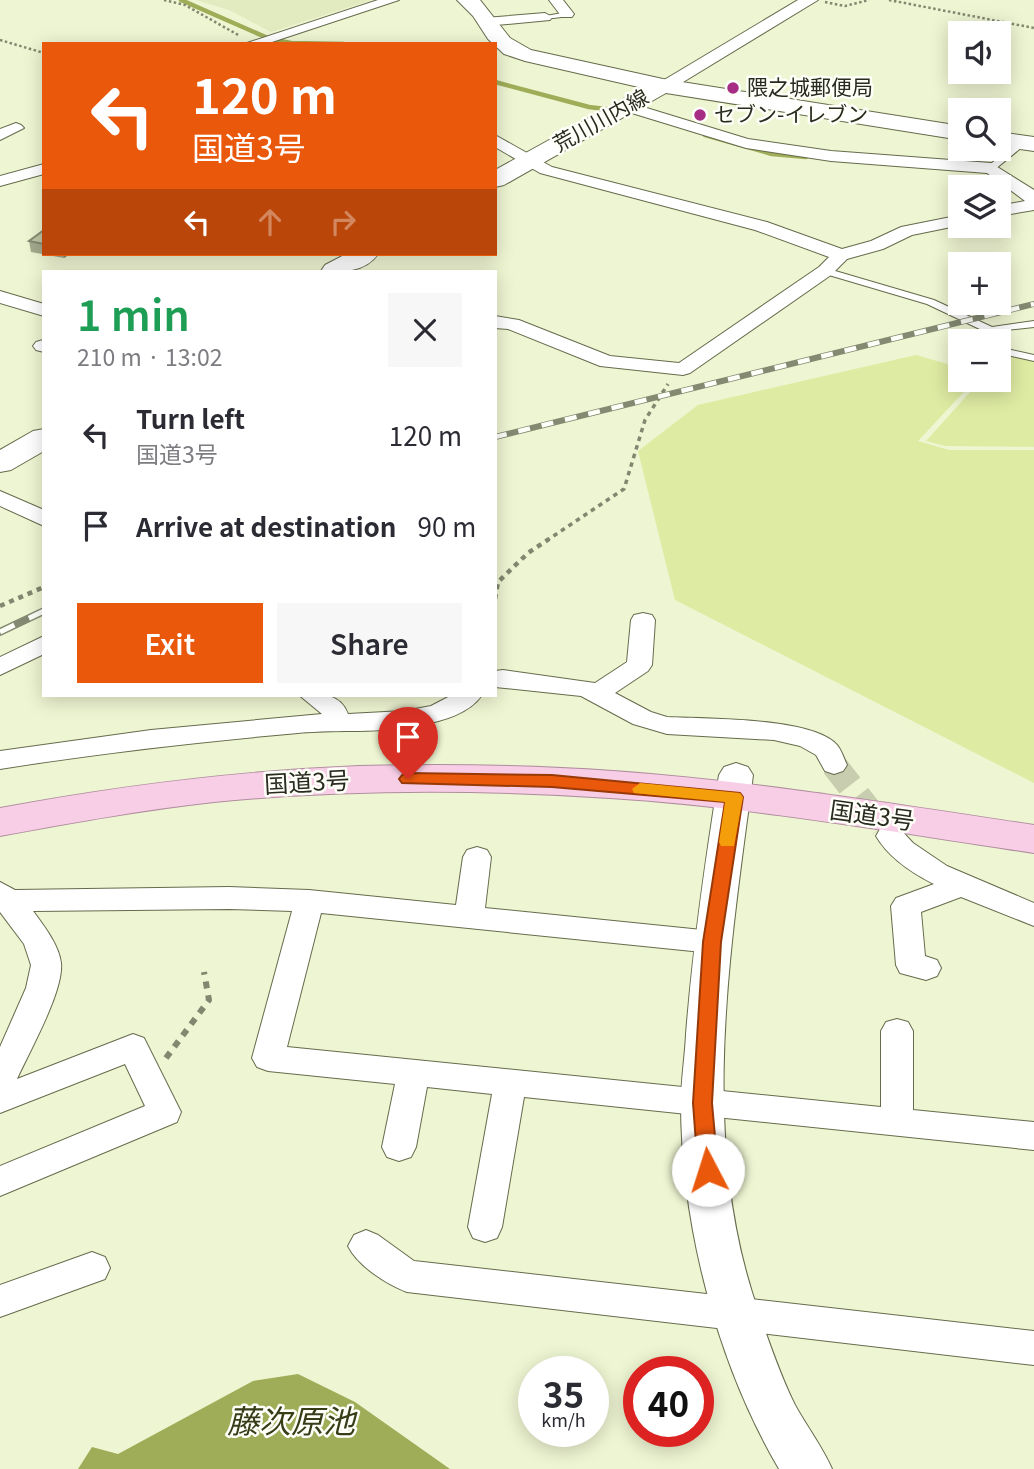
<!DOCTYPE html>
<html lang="en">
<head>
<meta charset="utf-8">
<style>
  :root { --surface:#fff; --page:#f7f7f7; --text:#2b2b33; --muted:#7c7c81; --accent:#ea580c }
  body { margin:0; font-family:Georgia,"Noto Sans JP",serif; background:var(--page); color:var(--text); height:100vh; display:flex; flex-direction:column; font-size:26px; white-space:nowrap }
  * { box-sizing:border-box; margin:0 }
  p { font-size:23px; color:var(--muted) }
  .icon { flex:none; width:38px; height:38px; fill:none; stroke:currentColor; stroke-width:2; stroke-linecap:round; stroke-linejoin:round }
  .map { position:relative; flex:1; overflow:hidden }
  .panel { position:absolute; left:42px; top:270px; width:455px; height:427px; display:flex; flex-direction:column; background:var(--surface); border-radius:0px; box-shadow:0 4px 18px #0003 }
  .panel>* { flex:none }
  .hud { position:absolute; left:42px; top:42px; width:455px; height:214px; border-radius:0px; box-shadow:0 4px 18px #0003; background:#ea580c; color:#fff; overflow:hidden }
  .controls { position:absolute; left:948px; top:21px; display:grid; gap:14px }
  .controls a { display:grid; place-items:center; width:63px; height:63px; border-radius:0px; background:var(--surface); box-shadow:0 4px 18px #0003; font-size:35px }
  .speed { position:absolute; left:518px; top:1356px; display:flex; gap:14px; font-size:35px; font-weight:700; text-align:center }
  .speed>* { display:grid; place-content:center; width:91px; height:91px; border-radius:50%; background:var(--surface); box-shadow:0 4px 18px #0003; line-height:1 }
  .speed small { font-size:18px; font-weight:400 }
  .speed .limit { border:10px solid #d22; background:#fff; color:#111 }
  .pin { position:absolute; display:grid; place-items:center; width:60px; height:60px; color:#fff; margin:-72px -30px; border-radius:50% 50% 50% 0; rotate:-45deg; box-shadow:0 0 7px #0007 }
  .pin .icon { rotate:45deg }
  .me { position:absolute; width:77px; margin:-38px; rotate:355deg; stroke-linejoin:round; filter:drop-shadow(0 0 5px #0008) }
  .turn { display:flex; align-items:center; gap:24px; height:147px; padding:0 35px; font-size:32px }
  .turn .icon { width:91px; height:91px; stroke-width:2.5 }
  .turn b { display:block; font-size:49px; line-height:60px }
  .lanes { display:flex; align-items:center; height:66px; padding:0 35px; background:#0003; justify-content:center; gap:35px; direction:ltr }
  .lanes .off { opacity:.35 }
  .round { display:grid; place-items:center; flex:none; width:74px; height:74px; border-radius:0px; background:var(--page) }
  .summary { display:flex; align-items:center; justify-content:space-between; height:119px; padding:0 35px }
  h1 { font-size:42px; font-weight:600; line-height:52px; color:#1e9e55 }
  .button { display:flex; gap:14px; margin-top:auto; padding:14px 35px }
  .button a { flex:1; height:80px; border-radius:0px; background:var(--accent); color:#fff; font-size:28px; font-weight:600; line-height:80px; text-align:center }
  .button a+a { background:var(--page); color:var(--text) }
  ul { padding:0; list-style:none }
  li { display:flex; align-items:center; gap:21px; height:91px; padding:0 35px }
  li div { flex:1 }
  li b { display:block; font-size:26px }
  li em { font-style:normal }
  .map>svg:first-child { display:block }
  .built { fill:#e2eac0 }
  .green { fill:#deeba2 }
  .water { fill:#a0ad58 }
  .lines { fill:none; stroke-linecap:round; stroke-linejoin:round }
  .stream { stroke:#a0ad58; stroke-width:4.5 }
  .minor-tunnel { stroke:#c7cdae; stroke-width:26; stroke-dasharray:26 13; stroke-linecap:butt }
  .service-casing { stroke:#666b4c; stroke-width:2 }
  .minor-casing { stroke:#666b4c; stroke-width:2 }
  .tertiary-casing { stroke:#666b4c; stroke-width:2 }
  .secondary-casing { stroke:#666b4c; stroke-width:2 }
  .trunk-casing { stroke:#ae8d9d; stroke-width:2 }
  .path-far3 { stroke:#828770; stroke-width:2.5; stroke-dasharray:2.5 2.5; stroke-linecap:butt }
  .path-far2 { stroke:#828770; stroke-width:3.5; stroke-dasharray:4.5 4.5; stroke-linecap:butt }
  .path-far1 { stroke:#828770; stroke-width:4.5; stroke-dasharray:5 5; stroke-linecap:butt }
  .path { stroke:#828770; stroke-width:6; stroke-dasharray:7 7; stroke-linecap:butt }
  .service { fill:#fff; fill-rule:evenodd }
  .minor { fill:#fff; fill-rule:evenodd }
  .tertiary { fill:#fff; fill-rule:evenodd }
  .secondary { fill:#fff; fill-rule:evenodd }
  .trunk { fill:#f8cee7; fill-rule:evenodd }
  .rail-far1-casing { stroke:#848972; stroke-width:6 }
  .rail-casing { stroke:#848972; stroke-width:8 }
  .rail-far1 { stroke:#fdfff8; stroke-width:4.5; stroke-dasharray:12; stroke-linecap:butt }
  .rail { stroke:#fdfff8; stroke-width:5; stroke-dasharray:16; stroke-linecap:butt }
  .wall { fill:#a4aa8d }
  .shaded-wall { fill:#868b73 }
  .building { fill:#bfc6a4; stroke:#868b73; stroke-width:2 }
  .route { fill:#ea580c; stroke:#983908; stroke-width:2 }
  .slow { fill:#f59e0b }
  .poi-dot { fill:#a62d83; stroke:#fdfff8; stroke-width:2.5 }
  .labels { text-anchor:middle; stroke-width:5; stroke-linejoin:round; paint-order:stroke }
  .far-poi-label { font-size:21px; fill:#292b1e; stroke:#fdfff8; text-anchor:start }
  .far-street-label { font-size:21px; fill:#292b1e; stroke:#fdfff8 }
  .street-label { font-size:24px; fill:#292b1e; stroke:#fdfff8 }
  .near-water-label { font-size:32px; font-style:italic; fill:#383d18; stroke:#fdfff8 }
</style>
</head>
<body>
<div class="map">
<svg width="1034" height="1469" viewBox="0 0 1034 1469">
  <rect width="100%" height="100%" fill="#eef5d2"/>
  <path class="built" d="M196 0H372L271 32 229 10Z"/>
  <path class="green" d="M999 351 1034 360V447L945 446 926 441 981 380H999Z
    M916 355 961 368V380H975L918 441 949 450H1034V783L675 600 638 451 698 405Z"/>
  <path class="water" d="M298 1374 355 1402 450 1469H78L92 1447 118 1454 253 1381Z"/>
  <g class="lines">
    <path class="stream" d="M181 0 270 39 291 43 344 44
      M495 82 589 107 613 110
      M705 135 772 154 806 157"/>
    <path class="minor-tunnel" d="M834 765 882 827"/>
    <defs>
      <path id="service" d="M567 12 570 16 545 19 541 17Z
        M1020 141 1027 143 994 170H988V166Z
        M825 268 934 300 992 327 1034 321V327L986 332 927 304 822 273V269Z
        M1007 349 1034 355V361L1003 354V350Z"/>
      <path id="minor" d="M378 0H399L266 44H244Z
        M549 0H563L574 14 572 17H562Z
        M545 13 552 17 550 20 485 26 478 22 485 18Z
        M627 102 748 139 831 151 991 163 1034 190V210L999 216V206L1025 201 987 173 831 161 746 148 622 110 619 107Z
        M16 123 21 125 24 128 0 140V129Z
        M495 135 552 167 767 222 842 249 871 241 901 227 961 215V225L912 235 883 249 847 259 831 275 690 373 683 375 600 366 508 329 495 328V316L519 320 610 356 679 363 819 267 829 257 755 230 540 173 495 147Z
        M44 164V174L0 186V176Z
        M0 291 44 304V316L0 303Z
        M43 340 44 352 36 350 33 346 36 342Z
        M0 491 44 510V526L0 506Z
        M643 613 652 615 655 620 652 665 648 671 615 693 651 712 667 717C705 719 813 717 837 745 842 751 844 759 847 765L843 771 834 774 825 771 816 755 800 746 774 740 667 734 633 724 581 696 495 687V671L503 670 595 683 627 662 631 620 634 615Z
        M44 636V654L0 675V657Z
        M299 695C319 694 340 692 348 714L404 711 431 706 452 695H482C469 714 442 721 421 725 381 734 339 729 298 733 198 742 99 753 0 769V751L151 730 322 714Z
        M890 826 900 829 913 843 947 866 1034 903V926L961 897 921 912 925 956 937 960 941 968 937 976 926 980 900 973 896 965 891 906 896 898 934 884C912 873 889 858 876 836L880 829Z
        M477 847 487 850 491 857 485 908 712 931 723 934 727 942 723 950 712 953 321 913 287 1047 881 1107V1031L886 1022 897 1019 908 1022 913 1031V1110L1034 1122V1150L524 1097 502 1227 497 1238 485 1242 473 1238 468 1227 492 1094 427 1087 416 1147 411 1157 399 1161 387 1157 382 1147 395 1084 268 1071 257 1067 252 1058 292 911 229 909 33 911C44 926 59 945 61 963 64 991 29 1052 17 1079L133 1034 144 1038 181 1112 177 1122 0 1196V1166L145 1106 125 1064 0 1113V1047L26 988 31 965 24 944 0 912V882L15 890 229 887 309 890 456 905 463 857 467 850Z
        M366 1230 378 1235 414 1261 1034 1331V1365L407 1292C386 1284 358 1266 348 1246L354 1235Z
        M92 1252 105 1257 110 1268 105 1279 0 1317V1285Z"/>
      <path id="tertiary" d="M798 0H818L670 90H656L654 86Z
        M736 763 748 767 753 775C730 952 697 1143 760 1316 770 1345 781 1377 795 1405 807 1427 822 1446 832 1469H779C717 1363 681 1225 681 1103 681 1080 685 1057 686 1034 693 946 705 862 719 775L724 767Z"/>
      <path id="secondary" d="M457 0H480L510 38 531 50 663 79 961 126V140L666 93 504 185 495 187V170L643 88 525 61 504 54 488 39 473 16Z
        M999 132 1034 137V151L999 146Z
        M346 254H378C365 273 341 272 321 271L325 265Z
        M44 429V451L11 470 0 472V450L33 431Z"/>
      <path id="trunk" d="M359 766C444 764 528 765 613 771 754 781 894 804 1034 825V853C893 832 752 807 610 798 478 789 345 789 214 802 142 810 71 823 0 836V808C119 786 237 771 359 766Z"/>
    </defs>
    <use href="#service" class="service-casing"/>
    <use href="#minor" class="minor-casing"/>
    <use href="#tertiary" class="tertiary-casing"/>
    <use href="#secondary" class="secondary-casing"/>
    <use href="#trunk" class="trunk-casing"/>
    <path class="path-far3" d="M164 0 185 5 240 36
      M889 0 1034 28
      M825 2 845 6 869 0
      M0 40 44 53"/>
    <path class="path-far2" d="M546 541 624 489 645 420 668 384"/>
    <path class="path-far1" d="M495 599 498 582 528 553 549 539
      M0 606 44 587"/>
    <path class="path" d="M166 1058 209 1000 204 972"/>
    <use href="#service" class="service"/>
    <use href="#minor" class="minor"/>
    <use href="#tertiary" class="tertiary"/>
    <use href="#secondary" class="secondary"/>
    <use href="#trunk" class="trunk"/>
    <defs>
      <path id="rail-far1" d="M495 437 1034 304"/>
      <path id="rail" d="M0 632 44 611"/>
    </defs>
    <use href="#rail-far1" class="rail-far1-casing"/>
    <use href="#rail" class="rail-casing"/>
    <use href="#rail-far1" class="rail-far1"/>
    <use href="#rail" class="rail"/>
  </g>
  <path class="wall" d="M44 230V254H70L64 258 31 252 29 241Z"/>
  <path class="shaded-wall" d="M63 254H70L64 258Z"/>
  <path class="building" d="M44 230V244L29 241Z"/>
  <path class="route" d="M408 773 552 775 740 793 743 797 721 942 712 1103 718 1170 715 1176 708 1178 701 1176 698 1170 693 1103 703 942 725 802 552 787 402 783 399 779 402 775Z"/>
  <path class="slow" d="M640 783 740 793 743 797 734 846H721L719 842 725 802 634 793 632 789Z"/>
  <g class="poi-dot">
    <circle cx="733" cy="88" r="7"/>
    <circle cx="700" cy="115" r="7"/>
  </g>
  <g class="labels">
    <g class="far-poi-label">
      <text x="747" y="95">隈之城郵便局</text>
      <text x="714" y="122">セブン-イレブン</text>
    </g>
    <g class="far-street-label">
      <text transform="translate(601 121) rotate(-29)" y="7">荒川川内線</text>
    </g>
    <g class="street-label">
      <text transform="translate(307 783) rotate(-3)" y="8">国道3号</text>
      <text transform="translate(872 816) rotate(8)" y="8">国道3号</text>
    </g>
    <g class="near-water-label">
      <text x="291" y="1433">藤次原池</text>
    </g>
  </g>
</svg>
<div class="controls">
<a><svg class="icon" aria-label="sound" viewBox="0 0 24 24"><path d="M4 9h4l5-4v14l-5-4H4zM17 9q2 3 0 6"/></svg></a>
<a><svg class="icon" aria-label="search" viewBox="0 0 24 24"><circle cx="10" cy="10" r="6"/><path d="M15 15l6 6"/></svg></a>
<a><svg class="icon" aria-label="layers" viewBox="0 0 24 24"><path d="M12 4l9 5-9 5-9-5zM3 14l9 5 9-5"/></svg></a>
<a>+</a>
<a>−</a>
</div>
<div class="speed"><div>35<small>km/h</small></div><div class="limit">40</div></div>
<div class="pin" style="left:408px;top:779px;background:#d93025"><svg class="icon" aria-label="arrive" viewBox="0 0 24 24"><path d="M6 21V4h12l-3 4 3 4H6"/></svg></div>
<svg class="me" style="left:708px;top:1170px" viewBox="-20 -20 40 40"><circle r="19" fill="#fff"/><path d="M0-13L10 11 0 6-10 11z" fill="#ea580c"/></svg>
<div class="hud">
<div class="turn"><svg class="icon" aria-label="left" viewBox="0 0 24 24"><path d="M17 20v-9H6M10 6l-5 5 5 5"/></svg><div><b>120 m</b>国道3号</div></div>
<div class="lanes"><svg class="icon" aria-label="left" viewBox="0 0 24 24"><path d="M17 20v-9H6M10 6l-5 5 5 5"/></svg><svg class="icon off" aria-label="ahead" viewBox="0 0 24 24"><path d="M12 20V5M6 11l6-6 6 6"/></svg><svg class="icon off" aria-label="right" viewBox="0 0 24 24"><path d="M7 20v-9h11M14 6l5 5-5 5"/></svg></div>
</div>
<section class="panel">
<div class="summary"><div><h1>1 min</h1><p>210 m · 13:02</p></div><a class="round"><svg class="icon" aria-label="close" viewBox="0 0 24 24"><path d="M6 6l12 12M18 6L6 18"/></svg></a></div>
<ul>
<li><svg class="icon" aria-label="left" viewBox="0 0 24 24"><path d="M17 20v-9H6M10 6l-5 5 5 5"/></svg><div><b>Turn left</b><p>国道3号</p></div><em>120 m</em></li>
<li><svg class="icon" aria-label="arrive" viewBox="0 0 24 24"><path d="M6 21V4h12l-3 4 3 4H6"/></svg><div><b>Arrive at destination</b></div><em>90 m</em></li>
</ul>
<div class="button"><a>Exit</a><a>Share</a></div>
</section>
</div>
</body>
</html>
